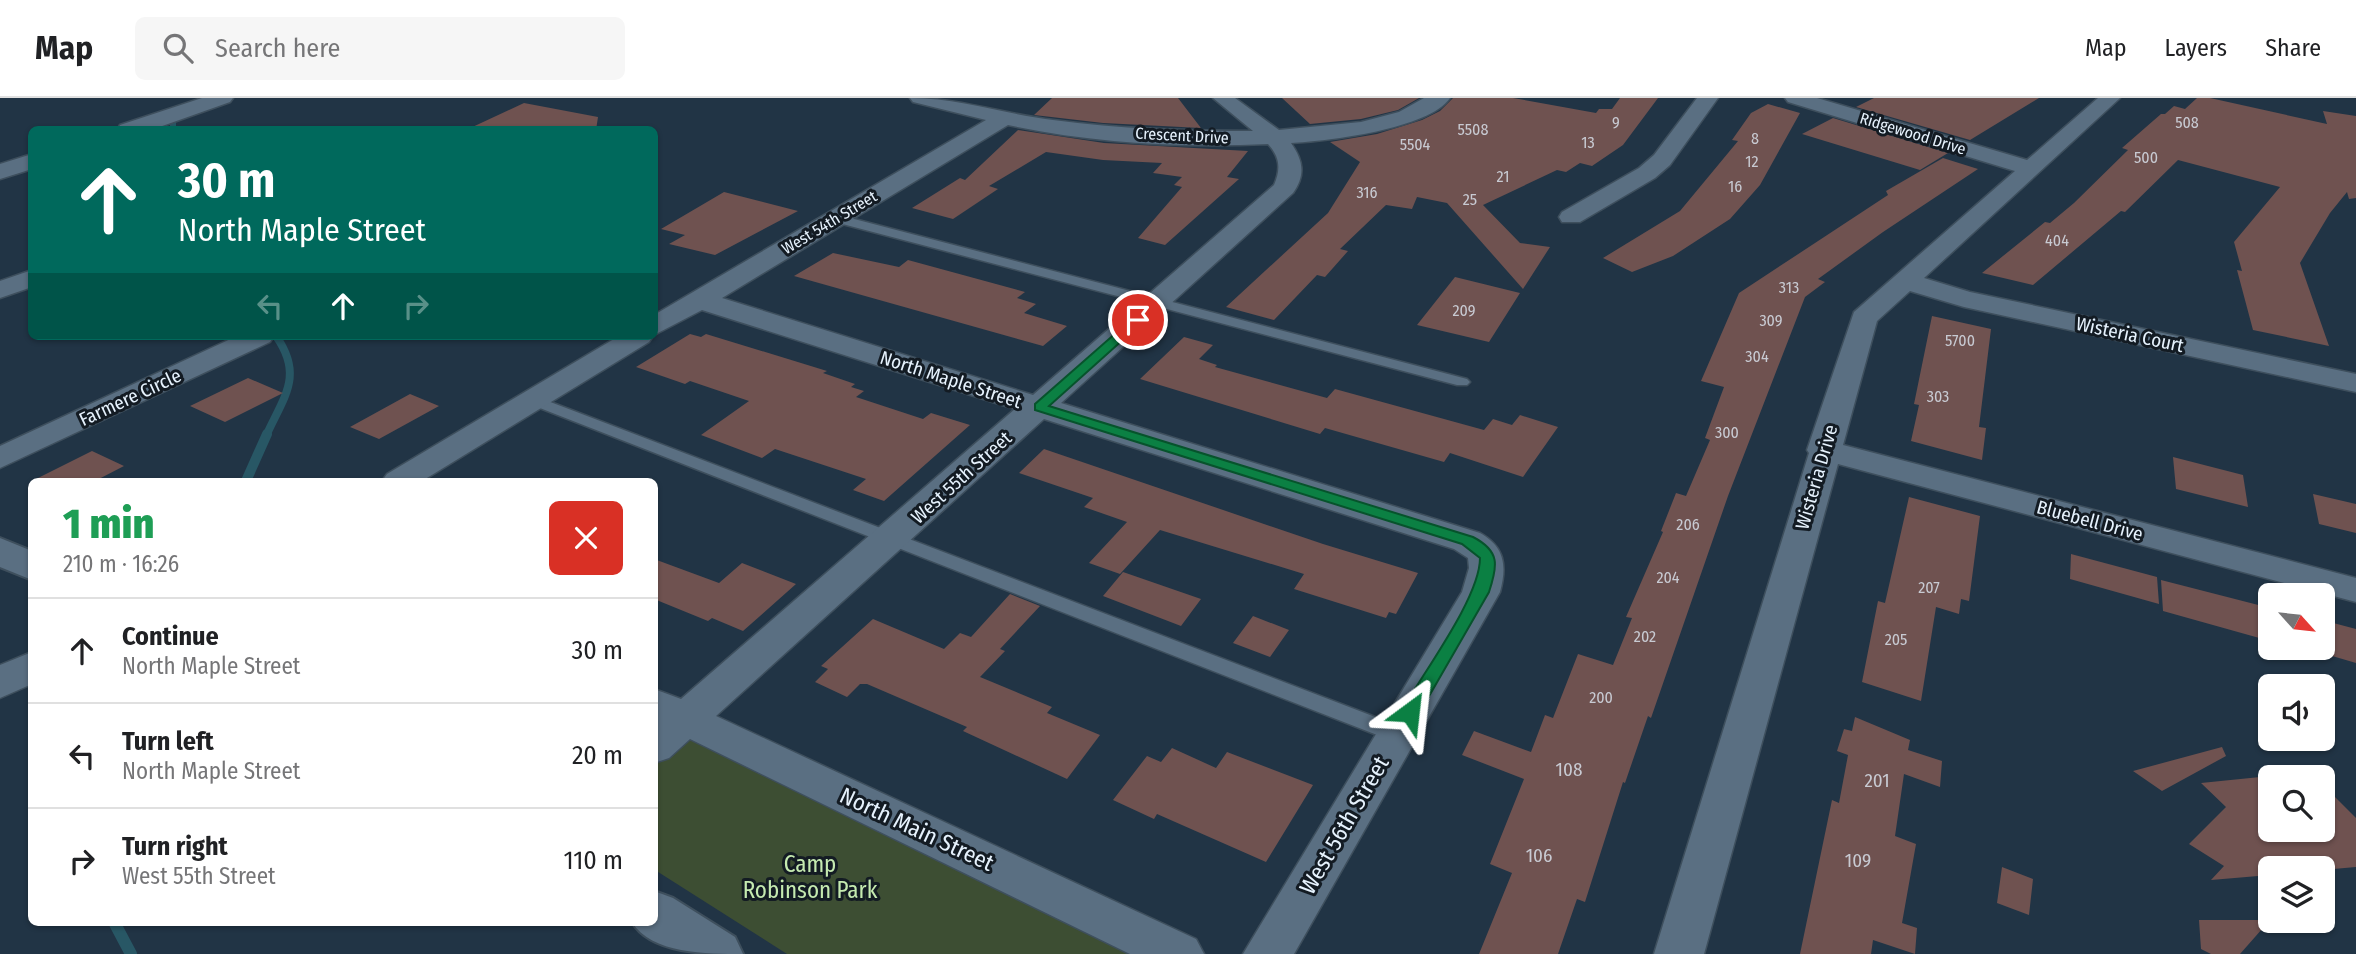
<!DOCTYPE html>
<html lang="en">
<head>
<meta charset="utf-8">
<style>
  :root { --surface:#fff; --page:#f6f6f6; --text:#202124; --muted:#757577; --line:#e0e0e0 }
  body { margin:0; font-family:"Fira Sans Condensed",sans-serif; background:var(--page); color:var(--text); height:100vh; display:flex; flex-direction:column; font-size:26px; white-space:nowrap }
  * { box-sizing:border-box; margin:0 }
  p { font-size:23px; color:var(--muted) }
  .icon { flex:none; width:38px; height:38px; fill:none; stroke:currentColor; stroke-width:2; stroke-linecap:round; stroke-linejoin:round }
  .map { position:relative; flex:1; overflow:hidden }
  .details { position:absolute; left:28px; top:380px; width:630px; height:448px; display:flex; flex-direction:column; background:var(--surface); border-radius:10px; box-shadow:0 2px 5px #0004 }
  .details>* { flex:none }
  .guide { position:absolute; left:28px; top:28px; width:630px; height:214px; border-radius:10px; box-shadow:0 2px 5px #0004; background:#00695c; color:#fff; overflow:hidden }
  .needle { width:46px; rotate:117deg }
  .fabs { position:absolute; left:2258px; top:485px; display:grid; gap:14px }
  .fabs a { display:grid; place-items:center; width:77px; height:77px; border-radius:10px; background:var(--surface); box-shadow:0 2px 5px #0004; font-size:35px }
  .pin { position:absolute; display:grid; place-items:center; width:60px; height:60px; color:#fff; margin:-30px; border:4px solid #fff; border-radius:50%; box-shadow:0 2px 7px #0007 }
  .me { position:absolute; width:77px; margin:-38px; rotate:30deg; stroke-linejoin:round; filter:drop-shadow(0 0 5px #0008) }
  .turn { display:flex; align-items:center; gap:24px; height:147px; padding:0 35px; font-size:32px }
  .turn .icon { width:91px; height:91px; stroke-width:2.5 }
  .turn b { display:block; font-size:49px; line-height:60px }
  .lanes { display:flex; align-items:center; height:66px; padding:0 35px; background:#0003; justify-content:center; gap:35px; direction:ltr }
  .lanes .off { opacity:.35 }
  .round { display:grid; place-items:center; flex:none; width:74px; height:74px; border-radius:10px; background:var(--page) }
  .head { display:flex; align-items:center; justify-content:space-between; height:119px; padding:0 35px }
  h1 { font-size:42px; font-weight:800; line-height:52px; color:#1e9e55 }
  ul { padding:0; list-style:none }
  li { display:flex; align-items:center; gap:21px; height:105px; padding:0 35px; border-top:2px solid var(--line) }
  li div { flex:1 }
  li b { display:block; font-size:26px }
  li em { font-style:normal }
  header { display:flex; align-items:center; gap:42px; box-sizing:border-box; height:98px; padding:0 35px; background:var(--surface); border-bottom:2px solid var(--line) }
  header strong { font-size:33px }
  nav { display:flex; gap:38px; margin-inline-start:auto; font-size:24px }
  .search { width:490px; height:63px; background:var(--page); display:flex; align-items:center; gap:18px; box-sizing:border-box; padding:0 24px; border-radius:10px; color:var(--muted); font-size:26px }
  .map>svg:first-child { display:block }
  .green { fill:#3d4e33 }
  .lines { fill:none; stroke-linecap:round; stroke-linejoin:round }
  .stream-far3 { stroke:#285765; stroke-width:6 }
  .stream-far2 { stroke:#285765; stroke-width:8 }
  .stream-far1 { stroke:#285765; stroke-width:10 }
  .stream { stroke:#285765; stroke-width:12 }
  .building { fill:#6f5250 }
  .lane-casing { stroke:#3e4f5d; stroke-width:3 }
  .street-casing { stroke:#3e4f5d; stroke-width:3 }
  .secondary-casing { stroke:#3e4f5d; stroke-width:4 }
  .lane { fill:#5a6f82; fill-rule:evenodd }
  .street { fill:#5a6f82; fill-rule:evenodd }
  .secondary { fill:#5a6f82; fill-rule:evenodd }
  .route { fill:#0b8043; stroke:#07532c; stroke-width:2 }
  .labels { text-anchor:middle; stroke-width:6; stroke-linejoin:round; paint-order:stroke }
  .number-label { font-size:16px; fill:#c8cad2 }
  .far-street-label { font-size:16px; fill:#e6f2fd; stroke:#131b23 }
  .street-label { font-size:19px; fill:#e6f2fd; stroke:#131b23 }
  .near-number-label { font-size:19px; fill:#c8cad2 }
  .near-street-label { font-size:23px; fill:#e6f2fd; stroke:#131b23 }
  .near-park-label { font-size:23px; fill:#c5eab0; stroke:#131b23 }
</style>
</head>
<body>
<header>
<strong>Map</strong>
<div class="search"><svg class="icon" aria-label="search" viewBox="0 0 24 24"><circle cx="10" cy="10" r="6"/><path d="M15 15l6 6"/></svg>Search here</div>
<nav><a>Map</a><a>Layers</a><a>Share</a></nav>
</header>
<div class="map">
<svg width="2356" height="856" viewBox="0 0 2356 856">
  <rect width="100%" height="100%" fill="#213445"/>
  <path class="green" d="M654 620 1148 856H787L655 772Z"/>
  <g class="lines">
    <path class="stream-far3" d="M173 23V32"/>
    <path class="stream-far2" d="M266 338C284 298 304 278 276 238"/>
    <path class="stream-far1" d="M246 383 267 336"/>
    <path class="stream" d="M114 824 131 856"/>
  </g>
  <path class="building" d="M1052 0H1178L1201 30 1103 25 1034 17Z
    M1282 0H1419L1398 12 1361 21 1310 26Z
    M1453 0H1513L1596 15 1599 11H1612L1620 0H1658L1623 47 1592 68 1580 65 1566 74 1557 72 1483 107 1520 145 1550 149 1523 191 1447 105 1417 99 1412 111 1386 107 1340 151 1348 153 1325 179 1317 177 1274 222 1226 209 1328 115 1360 64 1330 44 1377 36 1422 22 1440 13Z
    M1874 0H2039L1970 42 1856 9Z
    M2197 0H2210L2327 26 2323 13 2356 18V100L2349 101 2347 94 2330 115 2300 165 2329 248 2253 232 2237 172 2242 173 2234 144 2280 89 2178 62 2125 114 2121 113 2033 187 1982 175 2045 124 2050 125 2074 105 2128 52 2122 50 2161 16H2165L2174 8 2185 11Z
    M524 5 598 19 596 32H466Z
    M1768 6 1800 15 1760 87 1730 121 1673 158 1632 174 1603 160 1680 113 1738 43 1732 42 1751 15Z
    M1833 20 1948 55 1920 72 1802 36Z
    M1018 32 1104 45 1248 53 1227 79 1239 81 1165 147 1138 140 1182 89 1174 87 1182 79 1153 75 1162 65 1103 62 1046 54 989 88 998 91 953 121 912 110 960 80 965 82Z
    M1943 60 1978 71 1883 134 1818 181 1825 184 1805 199 1728 398 1651 620 1648 618 1625 685 1623 684 1585 804 1577 801 1558 856H1479L1512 775 1490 766 1524 681 1462 657 1474 633 1531 654 1545 617 1553 620 1578 556 1613 567 1632 520 1626 519 1663 434 1661 433 1676 395 1686 398 1710 342 1705 340 1724 289 1701 283 1739 195 1888 97 1886 93Z
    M724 94 798 113 715 157 669 146 685 137 661 131Z
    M833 155 899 169 908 162 1025 194 1017 200 1036 206 1024 215 1067 228 1043 248 794 178Z
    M1455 179 1520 195 1489 244 1417 227Z
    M1932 218 1991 231 1979 329 1986 330 1982 362 1911 343 1919 307 1914 306Z
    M690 236 701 239 706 236 827 273 823 275 855 286 851 289 864 293 856 299 923 321 931 315 970 327 884 403 853 392 866 381 775 351 762 360 701 337 749 303 690 283 685 286 636 269Z
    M1184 239 1213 247 1199 261 1217 267 1215 269 1327 300 1335 291 1484 332 1493 321 1512 327 1520 317 1558 329 1523 379 1450 355 1444 364 1325 330 1320 336 1140 281Z
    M248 280 283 295 225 324 190 308Z
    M410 296 439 308 379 341 350 329Z
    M1044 351 1323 446 1418 475 1396 516 1389 514 1386 520 1294 491 1304 476 1160 432 1120 476 1089 465 1127 424 1084 409 1093 400 1019 375Z
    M92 353 124 368 95 383H32Z
    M2173 359 2243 377 2248 409 2176 391Z
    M2313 396 2356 406V435L2319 426Z
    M1909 399 1980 418 1969 503 1961 501 1959 516 1936 509 1921 603 1862 584 1878 503 1885 505Z
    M2071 456 2157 479 2159 506 2070 481Z
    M654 461 719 485 742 465 796 486 743 533 712 520 708 523 654 501Z
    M1123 474 1201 501 1181 528 1103 498Z
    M2161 482 2270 510V543L2163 513Z
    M1010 496 1040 508 1000 551 1005 553 980 579 1052 609 1047 615 1100 637 1067 681 963 633 967 629 867 586H860L847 599 815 584 828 571 821 568 873 521 944 551 960 535 971 539Z
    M1253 518 1289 532 1270 559 1233 545Z
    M2322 522 2356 531V565L2322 555Z
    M1855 619 1910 642 1908 652 1942 663 1940 689 1904 676 1895 738 1916 746 1902 825 1917 830 1915 856 1873 842 1871 856H1800L1832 702 1839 705 1848 657 1837 653 1844 631 1852 633Z
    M2222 649 2226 658 2162 693 2133 673Z
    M1172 650 1216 670 1227 654 1313 687 1266 764 1157 716 1154 721 1113 702 1147 658 1161 664Z
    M2270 678V732H2322V686L2356 720V769L2322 772 2270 770V777L2211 782 2224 768 2189 746 2226 709 2201 685Z
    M2002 769 2033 781 2029 817 1997 805Z
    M2199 822H2270L2240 856H2211L2201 851Z"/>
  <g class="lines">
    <defs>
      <path id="lane" d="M835 116 1467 281 1470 284 1467 287H1457L831 123 829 120Z
        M532 297 1404 630 1407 636 1404 642 1397 644 1390 642 527 305 524 302Z"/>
      <path id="street" d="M202 0H233L230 4 151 32H117L120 27Z
        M910 0C960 0 1003 16 1053 22 1119 31 1186 33 1253 33L1213 0H1235L1279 32 1361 24 1399 14 1424 0H1450C1429 31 1328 43 1291 45 1303 62 1306 77 1293 95L1061 305 1480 435C1505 449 1507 468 1500 494L1294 856H1243L1462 494 1469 470 1468 460 1454 451 1044 321 716 618 1196 841 1204 856H1130L690 641 669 660 654 665V591L681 601 1015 311 702 212 654 237V217L986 22 913 4ZM1008 27C1092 45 1182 50 1268 46 1280 59 1281 71 1274 87L1033 297 722 200Z
        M1697 0H1718L1670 67 1655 80 1580 124H1562L1559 119 1562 114 1639 70 1654 57Z
        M1785 0H1817L2027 62 2098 0H2120L1924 180 1970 194 2356 276V294L1964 209 1910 193 1877 223 1843 347 2356 480V504L1838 366 1704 856H1654L1809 355 1807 352 1854 214 2015 73 1788 4Z
        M32 56V71L0 81V66Z
        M32 172V189L0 200V183Z
        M237 238H274L270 244 0 370V348Z
        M619 238H653L649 244 422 383H382L387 376Z
        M32 554V586L0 600V567Z"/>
      <path id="secondary" d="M0 440 32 453V482L0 469Z
        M654 793 673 800 735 839 743 856C707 856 651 856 632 824H654Z"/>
    </defs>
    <use href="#lane" class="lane-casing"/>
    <use href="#street" class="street-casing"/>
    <use href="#secondary" class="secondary-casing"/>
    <use href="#lane" class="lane"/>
    <use href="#street" class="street"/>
    <use href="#secondary" class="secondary"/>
  </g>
  <path class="route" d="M1134 219 1145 222 1049 308 1473 439C1500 453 1498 467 1489 494L1417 619H1403L1401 614C1422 576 1480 500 1480 460L1462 446 1035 312V306Z"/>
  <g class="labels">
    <g class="number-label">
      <text x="1616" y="30">9</text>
      <text x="2187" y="30">508</text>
      <text x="1473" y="37">5508</text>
      <text x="1755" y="46">8</text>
      <text x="1588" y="50">13</text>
      <text x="1415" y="52">5504</text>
      <text x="2146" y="65">500</text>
      <text x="1752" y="69">12</text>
      <text x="1503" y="84">21</text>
      <text x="1735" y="94">16</text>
      <text x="1367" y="100">316</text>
      <text x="1470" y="107">25</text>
      <text x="2057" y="148">404</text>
      <text x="1789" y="195">313</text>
      <text x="1464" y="218">209</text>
      <text x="1771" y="228">309</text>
      <text x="1960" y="248">5700</text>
      <text x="1757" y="264">304</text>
      <text x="1938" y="304">303</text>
      <text x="1727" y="340">300</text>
      <text x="1688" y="432">206</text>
      <text x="1668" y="485">204</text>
      <text x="1929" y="495">207</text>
      <text x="1645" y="544">202</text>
      <text x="1896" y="547">205</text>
      <text x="1601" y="605">200</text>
    </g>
    <g class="far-street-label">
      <text transform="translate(1913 35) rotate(17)" y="6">Ridgewood Drive</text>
      <text transform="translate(1182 37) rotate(3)" y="6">Crescent Drive</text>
      <text transform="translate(829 124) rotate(-31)" y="6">West 54th Street</text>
    </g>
    <g class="street-label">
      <text transform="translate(2130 236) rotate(12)" y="7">Wisteria Court</text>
      <text transform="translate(951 281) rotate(18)" y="7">North Maple Street</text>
      <text transform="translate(130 299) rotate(-25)" y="7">Farmere Circle</text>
      <text transform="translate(961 379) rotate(-42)" y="7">West 55th Street</text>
      <text transform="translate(1816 379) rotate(-74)" y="7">Wisteria Drive</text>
      <text transform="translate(2090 422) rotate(15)" y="7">Bluebell Drive</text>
    </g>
    <g class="near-number-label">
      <text x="1569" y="678">108</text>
      <text x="1877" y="689">201</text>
      <text x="1539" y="764">106</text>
      <text x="1858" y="769">109</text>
    </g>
    <g class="near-street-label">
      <text transform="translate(1344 727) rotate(-60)" y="8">West 56th Street</text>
      <text transform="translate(917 731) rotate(25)" y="8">North Main Street</text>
    </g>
    <g class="near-park-label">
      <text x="810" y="774">Camp<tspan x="810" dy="26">Robinson Park</tspan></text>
    </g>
  </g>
</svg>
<div class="fabs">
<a><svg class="needle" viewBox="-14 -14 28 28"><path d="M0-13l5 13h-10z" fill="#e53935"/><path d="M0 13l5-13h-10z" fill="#757577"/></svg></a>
<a><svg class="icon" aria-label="sound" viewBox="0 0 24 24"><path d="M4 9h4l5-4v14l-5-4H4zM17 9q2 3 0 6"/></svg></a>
<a><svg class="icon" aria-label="search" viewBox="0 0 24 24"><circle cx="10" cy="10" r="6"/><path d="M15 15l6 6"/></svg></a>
<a><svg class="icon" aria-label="layers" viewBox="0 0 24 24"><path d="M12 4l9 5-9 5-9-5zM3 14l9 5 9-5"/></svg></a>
</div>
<div class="pin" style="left:1138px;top:222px;background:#d93025"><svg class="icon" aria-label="arrive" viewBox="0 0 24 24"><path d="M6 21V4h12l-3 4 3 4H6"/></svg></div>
<svg class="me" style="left:1410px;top:614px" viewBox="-20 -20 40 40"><path d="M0-17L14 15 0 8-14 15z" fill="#0b8043" stroke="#fff" stroke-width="4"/></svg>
<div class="guide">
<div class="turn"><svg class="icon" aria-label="ahead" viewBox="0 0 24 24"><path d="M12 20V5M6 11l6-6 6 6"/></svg><div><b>30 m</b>North Maple Street</div></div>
<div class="lanes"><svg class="icon off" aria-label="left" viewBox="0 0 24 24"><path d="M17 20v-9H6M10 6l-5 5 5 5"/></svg><svg class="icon" aria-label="ahead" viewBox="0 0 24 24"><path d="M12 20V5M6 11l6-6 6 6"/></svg><svg class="icon off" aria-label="right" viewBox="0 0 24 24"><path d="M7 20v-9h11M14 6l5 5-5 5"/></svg></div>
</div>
<section class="details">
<div class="head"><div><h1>1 min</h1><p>210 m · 16:26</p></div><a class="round" style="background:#d93025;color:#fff"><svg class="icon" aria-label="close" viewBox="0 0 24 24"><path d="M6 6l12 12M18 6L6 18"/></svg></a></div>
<ul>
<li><svg class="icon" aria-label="ahead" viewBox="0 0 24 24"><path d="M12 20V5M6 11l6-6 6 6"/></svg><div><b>Continue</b><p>North Maple Street</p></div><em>30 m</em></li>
<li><svg class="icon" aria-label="left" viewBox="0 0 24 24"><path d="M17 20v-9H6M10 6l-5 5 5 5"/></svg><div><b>Turn left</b><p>North Maple Street</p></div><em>20 m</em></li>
<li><svg class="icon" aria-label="right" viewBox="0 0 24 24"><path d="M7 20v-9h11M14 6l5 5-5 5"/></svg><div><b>Turn right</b><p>West 55th Street</p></div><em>110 m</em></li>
</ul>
</section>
</div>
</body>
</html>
